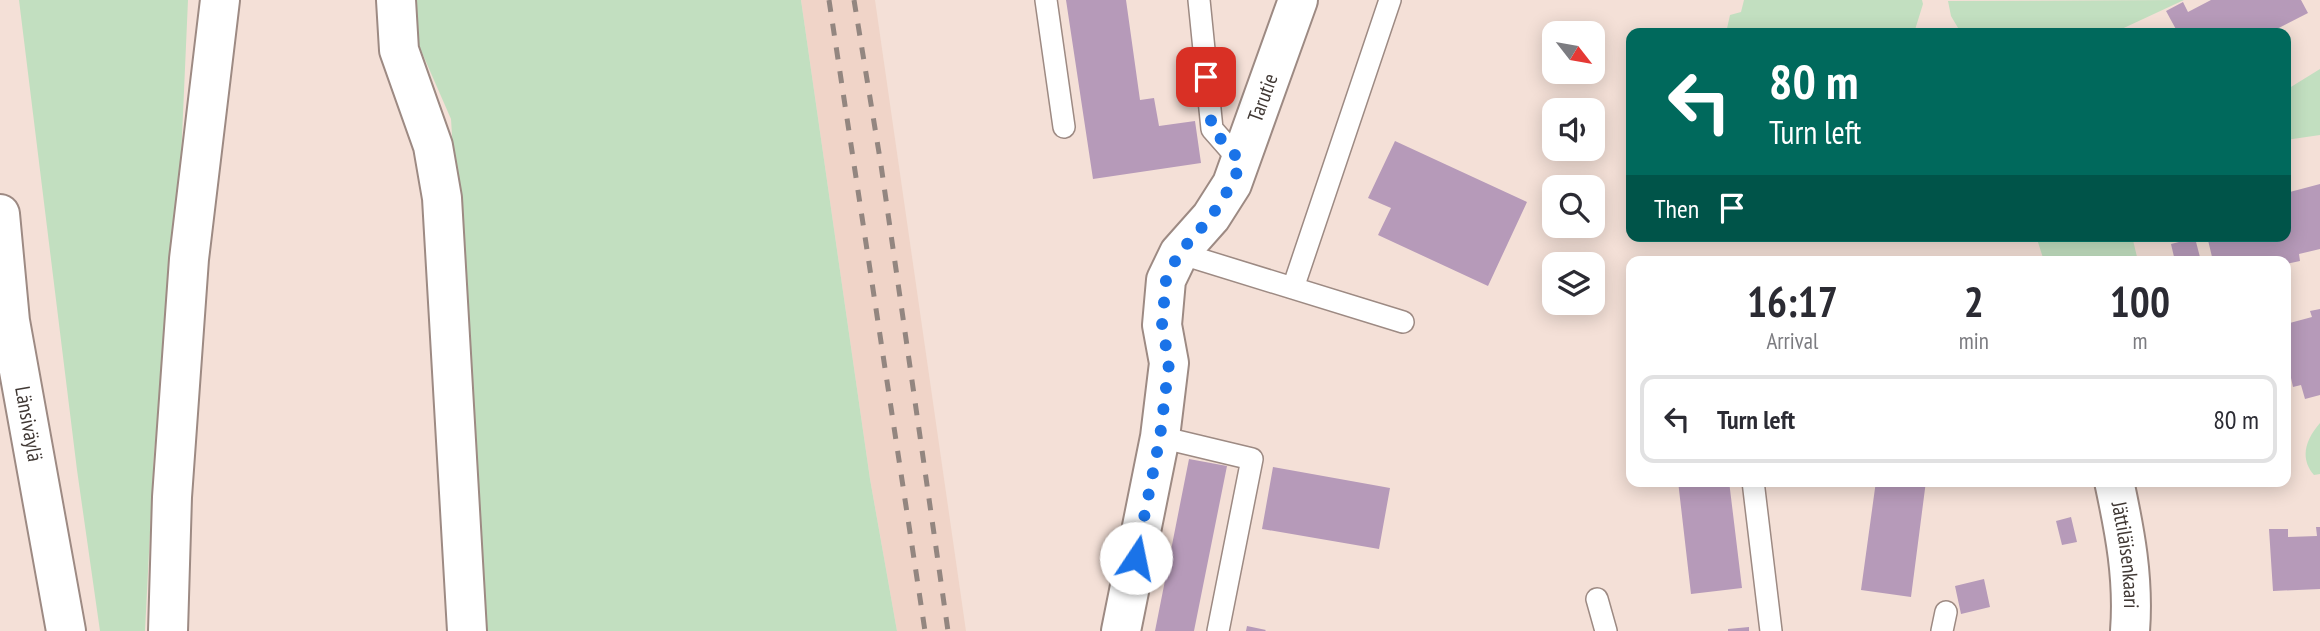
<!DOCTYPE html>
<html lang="en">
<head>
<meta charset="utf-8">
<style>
  :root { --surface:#fff; --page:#f2f2f3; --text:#2b2b33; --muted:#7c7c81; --line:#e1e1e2 }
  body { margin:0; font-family:"PT Sans Narrow",sans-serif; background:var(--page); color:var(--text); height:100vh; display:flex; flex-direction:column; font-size:26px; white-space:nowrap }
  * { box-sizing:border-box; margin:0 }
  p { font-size:23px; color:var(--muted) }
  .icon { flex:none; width:38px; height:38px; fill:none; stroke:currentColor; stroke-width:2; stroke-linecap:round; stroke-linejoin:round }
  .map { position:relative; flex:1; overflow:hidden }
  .sheet { position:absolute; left:1626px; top:256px; width:665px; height:231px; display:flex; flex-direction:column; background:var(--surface); border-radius:14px; box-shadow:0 4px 18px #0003 }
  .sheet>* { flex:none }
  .guide { position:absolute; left:1626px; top:28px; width:665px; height:214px; border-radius:14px; box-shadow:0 4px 18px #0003; background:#00695c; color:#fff; overflow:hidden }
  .needle { width:46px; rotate:121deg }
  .fabs { position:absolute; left:1542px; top:21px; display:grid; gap:14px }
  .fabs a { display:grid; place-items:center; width:63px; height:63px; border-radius:14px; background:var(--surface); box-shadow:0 4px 18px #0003; font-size:35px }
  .pin { position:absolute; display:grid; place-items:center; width:60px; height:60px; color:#fff; margin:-30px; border-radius:14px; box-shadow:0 4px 10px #0006 }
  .me { position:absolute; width:77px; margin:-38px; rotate:11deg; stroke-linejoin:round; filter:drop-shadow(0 0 5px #0008) }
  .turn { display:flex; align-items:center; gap:24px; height:147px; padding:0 28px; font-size:32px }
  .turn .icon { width:91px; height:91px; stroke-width:2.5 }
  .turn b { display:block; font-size:49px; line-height:60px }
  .then { display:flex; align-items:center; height:66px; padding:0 28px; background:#0003; gap:14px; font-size:26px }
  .eta { display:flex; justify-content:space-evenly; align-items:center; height:119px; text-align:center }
  .eta b { font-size:42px; font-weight:700; line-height:49px }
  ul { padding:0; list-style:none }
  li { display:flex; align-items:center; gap:21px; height:88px; margin:0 14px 10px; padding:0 14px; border:4px solid var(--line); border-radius:14px }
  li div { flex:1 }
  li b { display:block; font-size:26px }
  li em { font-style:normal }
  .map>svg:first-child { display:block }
  .built { fill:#f0d4c8 }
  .green { fill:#c2dfc0 }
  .building { fill:#b69ab9 }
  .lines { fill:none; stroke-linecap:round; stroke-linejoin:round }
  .lane-casing { stroke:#9d8a83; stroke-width:24 }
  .street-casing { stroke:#9d8a83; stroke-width:42 }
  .highway-casing { stroke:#9d8a83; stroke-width:42 }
  .lane { stroke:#fff; stroke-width:21 }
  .street { stroke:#fff; stroke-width:38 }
  .highway { stroke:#fff; stroke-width:38 }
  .rail { stroke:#938680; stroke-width:5; stroke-dasharray:12 12; stroke-linecap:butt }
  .route { stroke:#1a73e8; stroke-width:12; stroke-dasharray:0 21.6 }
  .labels { text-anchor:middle; stroke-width:5; stroke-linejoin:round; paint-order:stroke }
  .street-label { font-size:21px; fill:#403834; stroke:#f4e0d7 }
</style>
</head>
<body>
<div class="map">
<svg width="2320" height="631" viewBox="0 0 2320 631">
  <rect width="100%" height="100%" fill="#f4e0d7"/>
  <path class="built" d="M801 0H875L966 631H897L870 479Z"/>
  <path class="green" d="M19 0H188L180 182 154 453 145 631H100L77 470Z
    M408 0H801L870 479 897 631H483L451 119 409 23Z
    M1744 0H1922L1923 4 1914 33 1879 29 1877 33H1726L1730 15 1741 12Z
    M2184 0 2113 33H1961L1951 16 1948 1Z
    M2320 69V135L2286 140V90Z
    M2036 236H2132L2138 261H2044Z
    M2320 423V474L2314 475C2299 458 2306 439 2320 423Z"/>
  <path class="building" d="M1066 0H1126L1140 100 1154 98 1159 126 1195 121 1201 163 1093 179Z
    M2211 0H2301L2308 13 2269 33H2178L2166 11 2183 2 2188 12Z
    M1395 141 1527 202 1488 286 1378 235 1391 208 1368 198Z
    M2320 184V249L2299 254 2300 261 2286 264V261H2213L2207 236H2286V193Z
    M2195 238 2201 261H2175L2171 244Z
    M2320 309V395L2305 399 2301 385 2293 387 2291 378 2286 380V324L2312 317 2310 311Z
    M1189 459 1227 466 1194 631H1155Z
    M1273 467 1390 488 1379 549 1262 529Z
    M1678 481H1729L1742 588 1691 594Z
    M1876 481H1926L1911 597 1861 590Z
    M2071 517 2077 542 2062 545 2056 521Z
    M2316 527H2320V589L2273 591 2269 529H2288V537L2317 536Z
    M1984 579 1990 607 1961 614 1955 586Z
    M1247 626 1266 630 1265 631H1246Z
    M1749 627V631H1728V629Z"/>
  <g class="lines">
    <defs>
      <path id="lane" d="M1046 0 1064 127
        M1199 0 1212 129 1241 162
        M1179 253 1403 322
        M1293 288 1390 0
        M1160 437 1252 459 1218 631
        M1753 481 1771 631
        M1597 599 1606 631
        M1942 631 1946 612"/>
      <g id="street">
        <path d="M396 0 399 50 433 146 442 198 467 631"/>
        <path id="s1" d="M2114 481C2125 532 2134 579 2130 631"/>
        <path id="s2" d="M1121 631 1160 437 1169 363 1162 325 1166 280 1179 253 1211 217 1232 184 1298 0"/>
      </g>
      <g id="highway">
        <path id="s3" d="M0 214 10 321 66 631"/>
        <path d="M168 631 172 497 189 259 220 0"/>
      </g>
    </defs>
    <use href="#lane" class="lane-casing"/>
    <use href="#street" class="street-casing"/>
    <use href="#highway" class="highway-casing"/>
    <use href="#lane" class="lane"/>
    <use href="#street" class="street"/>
    <use href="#highway" class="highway"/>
    <path class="rail" d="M829 0 925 631
      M854 0 881 165 948 631"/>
  </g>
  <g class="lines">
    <path class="route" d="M1136 558 1160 437 1169 363 1162 325 1166 280 1179 253 1211 217 1232 184 1241 162 1212 129 1206 77"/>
  </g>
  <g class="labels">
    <g class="street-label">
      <text dy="7" stroke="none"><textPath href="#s2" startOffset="565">Tarutie</textPath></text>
      <text dy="7" stroke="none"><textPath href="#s3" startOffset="212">Länsiväylä</textPath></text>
      <text dy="7" stroke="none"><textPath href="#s1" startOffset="75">Jättiläisenkaari</textPath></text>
    </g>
  </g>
</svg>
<div class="fabs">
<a><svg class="needle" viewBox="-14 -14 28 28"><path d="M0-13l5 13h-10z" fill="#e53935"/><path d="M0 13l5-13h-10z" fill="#7c7c81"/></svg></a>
<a><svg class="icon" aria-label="sound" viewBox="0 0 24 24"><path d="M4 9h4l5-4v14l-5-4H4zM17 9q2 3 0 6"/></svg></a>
<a><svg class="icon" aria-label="search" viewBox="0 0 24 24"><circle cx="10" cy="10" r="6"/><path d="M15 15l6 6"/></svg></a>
<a><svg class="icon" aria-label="layers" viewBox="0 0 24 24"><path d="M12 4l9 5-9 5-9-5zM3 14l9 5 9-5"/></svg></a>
</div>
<div class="pin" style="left:1206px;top:77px;background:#d93025"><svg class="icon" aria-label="arrive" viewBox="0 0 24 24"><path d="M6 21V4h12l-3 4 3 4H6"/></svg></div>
<svg class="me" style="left:1136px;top:558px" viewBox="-20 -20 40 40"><circle r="19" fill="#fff"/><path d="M0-13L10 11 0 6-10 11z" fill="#1a73e8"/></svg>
<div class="guide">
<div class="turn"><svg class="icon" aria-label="left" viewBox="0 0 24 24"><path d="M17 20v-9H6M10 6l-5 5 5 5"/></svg><div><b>80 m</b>Turn left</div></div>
<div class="then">Then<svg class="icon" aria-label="arrive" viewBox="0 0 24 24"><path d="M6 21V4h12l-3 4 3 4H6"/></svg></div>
</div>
<section class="sheet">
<div class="eta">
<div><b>16:17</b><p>Arrival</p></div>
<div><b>2</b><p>min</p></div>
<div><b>100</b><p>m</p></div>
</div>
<ul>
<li><svg class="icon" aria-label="left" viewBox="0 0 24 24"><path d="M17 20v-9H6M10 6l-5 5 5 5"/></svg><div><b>Turn left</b></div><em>80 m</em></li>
</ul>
</section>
</div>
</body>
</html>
